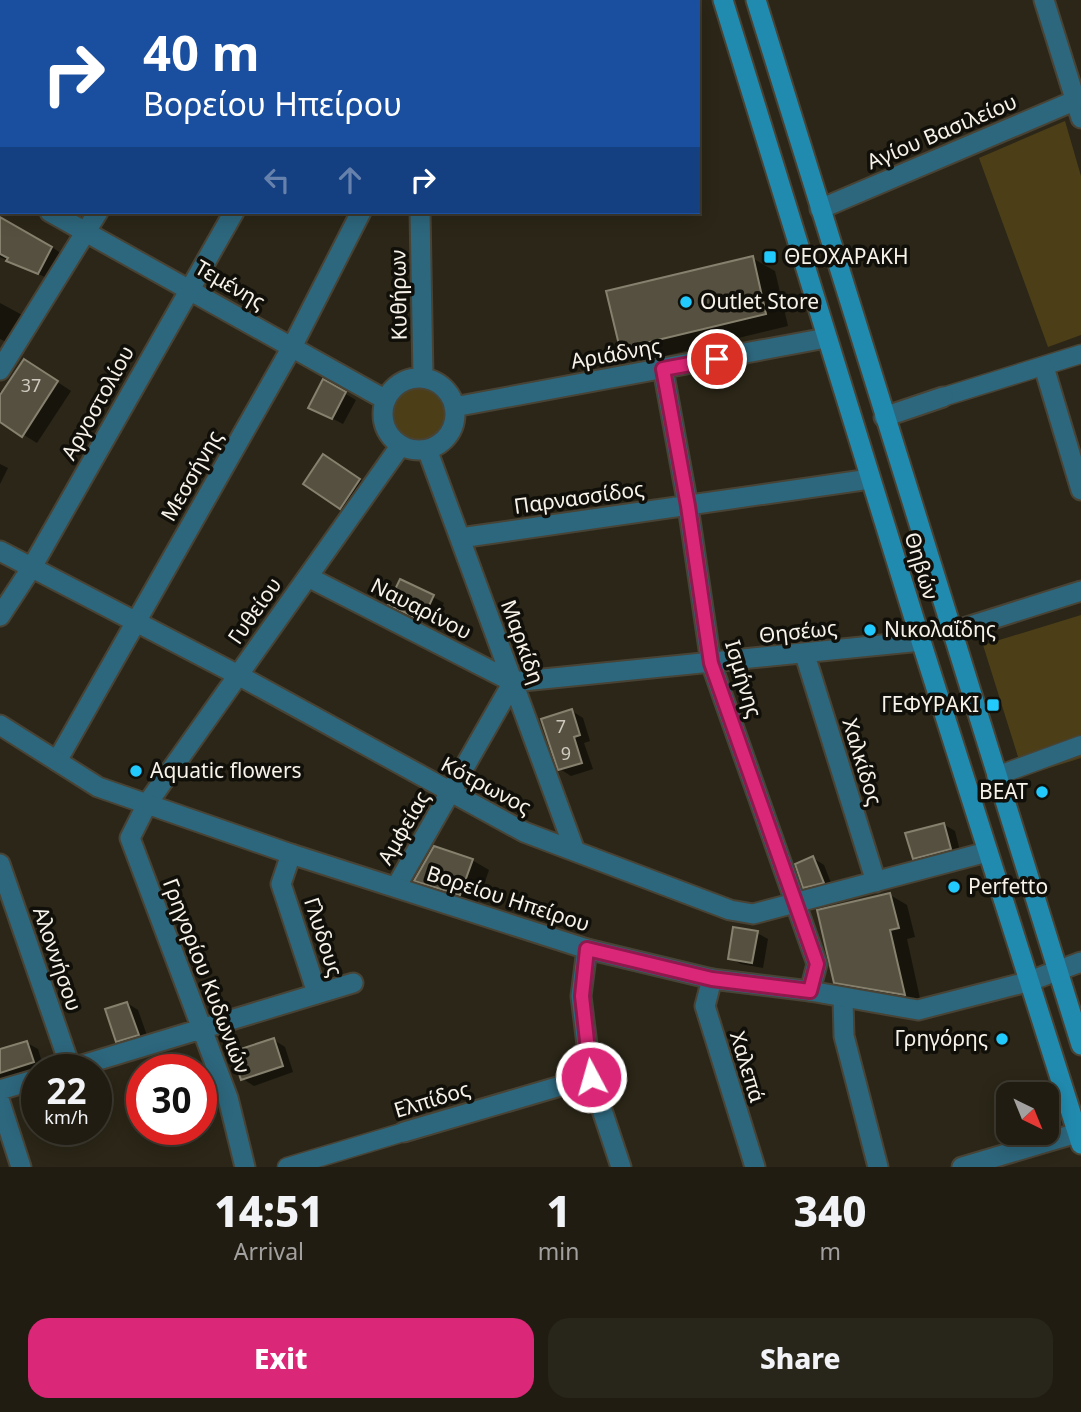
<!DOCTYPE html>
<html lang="en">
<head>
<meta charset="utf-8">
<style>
  :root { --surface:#201c11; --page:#28251a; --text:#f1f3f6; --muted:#a2a19f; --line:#3d3a31; --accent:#db2777 }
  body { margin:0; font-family:"Noto Sans",sans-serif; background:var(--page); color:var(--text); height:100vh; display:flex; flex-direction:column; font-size:26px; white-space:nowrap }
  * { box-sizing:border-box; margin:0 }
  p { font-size:23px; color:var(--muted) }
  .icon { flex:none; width:38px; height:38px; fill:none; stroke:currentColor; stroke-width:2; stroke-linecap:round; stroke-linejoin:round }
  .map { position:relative; height:1167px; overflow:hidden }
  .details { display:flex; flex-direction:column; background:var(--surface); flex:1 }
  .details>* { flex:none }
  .banner { position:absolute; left:0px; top:0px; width:700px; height:214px; box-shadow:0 4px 18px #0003,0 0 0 2px var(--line); background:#1a4fa0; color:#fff; overflow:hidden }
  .needle { width:46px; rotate:137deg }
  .controls { position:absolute; left:996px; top:1082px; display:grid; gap:14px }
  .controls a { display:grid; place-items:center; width:63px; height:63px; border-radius:14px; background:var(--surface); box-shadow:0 4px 18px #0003,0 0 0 2px var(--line); font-size:35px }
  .speed { position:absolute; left:21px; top:1054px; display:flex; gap:14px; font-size:35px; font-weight:700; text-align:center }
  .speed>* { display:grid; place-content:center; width:91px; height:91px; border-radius:50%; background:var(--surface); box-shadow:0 4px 18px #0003,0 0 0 2px var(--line); line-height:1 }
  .speed small { font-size:18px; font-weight:400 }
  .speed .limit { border:10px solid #d22; background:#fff; color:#111 }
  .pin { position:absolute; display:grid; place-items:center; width:60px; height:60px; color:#fff; margin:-30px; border:4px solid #fff; border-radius:50%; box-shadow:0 2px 7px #0007 }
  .me { position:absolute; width:77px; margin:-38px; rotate:354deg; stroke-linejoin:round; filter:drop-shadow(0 0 5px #0008) }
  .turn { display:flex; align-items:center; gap:24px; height:147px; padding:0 28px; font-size:32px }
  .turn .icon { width:91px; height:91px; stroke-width:2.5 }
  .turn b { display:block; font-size:49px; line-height:60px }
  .lanes { display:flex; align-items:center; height:66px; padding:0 28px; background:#0003; justify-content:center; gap:35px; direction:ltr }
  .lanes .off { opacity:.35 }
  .eta { display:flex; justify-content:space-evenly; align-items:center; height:119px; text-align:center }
  .eta b { font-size:42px; font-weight:800; line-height:49px }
  .action { display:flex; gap:14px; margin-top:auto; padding:14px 28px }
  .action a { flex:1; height:80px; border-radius:21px; background:var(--accent); color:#fff; font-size:28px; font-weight:800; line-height:80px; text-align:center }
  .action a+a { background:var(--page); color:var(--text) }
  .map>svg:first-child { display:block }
  .green { fill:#4c3f18 }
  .shadow { fill:#0007 }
  .building { fill:#55503f; stroke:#86806e; stroke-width:2 }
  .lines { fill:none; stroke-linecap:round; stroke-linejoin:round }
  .pedestrian-casing { stroke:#484335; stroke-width:21 }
  .minor-casing { stroke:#484335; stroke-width:23 }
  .tertiary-casing { stroke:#484335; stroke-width:23 }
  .secondary-casing { stroke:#484335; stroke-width:23 }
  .pedestrian { stroke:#2d677d; stroke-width:18 }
  .minor { stroke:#2d677d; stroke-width:19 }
  .tertiary { stroke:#2d677d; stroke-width:19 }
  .secondary { stroke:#218baf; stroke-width:19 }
  .route-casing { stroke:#8e194d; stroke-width:18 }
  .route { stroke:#db2777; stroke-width:12 }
  .poi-dot { fill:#22c9fd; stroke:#110f09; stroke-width:2.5 }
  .labels { text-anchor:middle; stroke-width:7; stroke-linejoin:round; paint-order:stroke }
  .number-label { font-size:18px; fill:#cecabf }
  .street-label { font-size:21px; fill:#f7f3ea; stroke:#110f09 }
  .poi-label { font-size:21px; fill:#f7f3ea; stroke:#110f09; text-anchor:start }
</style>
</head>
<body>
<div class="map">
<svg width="1081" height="1167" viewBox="0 0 1081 1167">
  <rect width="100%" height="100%" fill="#2b2617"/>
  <path class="green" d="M1065 121 1081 176V335L1048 347 979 158Z
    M391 415a29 29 0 1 1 58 0a29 29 0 1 1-58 0Z
    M1081 615V758L1024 776 983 645Z"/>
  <path class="shadow" d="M0 88 2 89V125H0Z
    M0 220 43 241 68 258 56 282 0 257Z
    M752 258 775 271 788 326 644 361 621 348Z
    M0 303 26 317 22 349 0 339Z
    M38 369 71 391 37 443 0 420V391L4 393Z
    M324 381 356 400 343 424 322 413Z
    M335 463 370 486 352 514 341 508Z
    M0 464 8 468 0 484Z
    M433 597 444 603 433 626 402 610Z
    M572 711 583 718 590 741 584 743 593 769 571 776 560 769Z
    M943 824 955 831 961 855 925 864 914 858Z
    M813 858 824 865 833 888 816 893 805 887Z
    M472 860 489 870 477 904 433 890 416 880Z
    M890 895 907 905 915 937 907 939 921 1003 853 992 835 982Z
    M757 933 768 939 763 968 741 964 730 958Z
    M127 1003 138 1010 149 1041 129 1047 118 1041Z
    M274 1040 285 1047 293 1072 254 1086 243 1079Z
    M27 1043 38 1049 44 1069 0 1082V1051Z
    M142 1084V1110L134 1087Z
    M201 1085 206 1099 201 1100Z"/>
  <path class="building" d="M0 217 52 247 38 274 6 261 8 258 0 254Z
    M753 256 766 314 620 349 606 291Z
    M24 359 58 381 22 437 0 422V395Z
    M323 379 346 392 332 419 308 408Z
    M323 454 360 479 340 509 303 484Z
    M400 579 434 595 422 621 388 604Z
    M572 709 580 735 574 737 582 763 558 770 541 719Z
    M944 823 951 849 913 859 905 833Z
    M434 846 473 859 460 895 414 881Z
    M813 856 824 883 803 888 795 864Z
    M890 893 899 928 890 930 905 995 834 983 817 910Z
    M733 927 758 931 752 963 728 959Z
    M127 1002 139 1035 116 1042 105 1009Z
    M274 1038 283 1066 241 1080 232 1052Z
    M27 1041 34 1062 0 1073V1049Z"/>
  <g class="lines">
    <defs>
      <path id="pedestrian" d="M0 33 2 34
        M943 397 1081 354
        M996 776 1081 745
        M287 1167 404 1132"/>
      <path id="minor" d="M414 0V2
        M1044 0 1081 118
        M229 2 231 0
        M345 2 346 0
        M0 186 2 187
        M820 209 1081 98
        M50 212 386 400
        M420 212 423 377
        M1044 367 1081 490
        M663 369 688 506 711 663 817 964 810 991
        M0 370 98 212
        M383 414a36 36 0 1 1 72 0a36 36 0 1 1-72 0Z
        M454 407 826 338
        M884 417 943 397
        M427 449 575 851
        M460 538 870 479
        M0 551 238 675 524 832 730 910 753 914 987 852
        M308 577 513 682
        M0 616 32 567 234 212
        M951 632 1081 591
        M805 655 876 882
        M513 682 921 641
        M57 761 292 347 361 212
        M291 854 281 884 317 993
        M0 864 71 1069
        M396 887 513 682
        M587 949 581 996 591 1077 621 1167
        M712 979 705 1006 755 1167
        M843 999 844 1036 878 1167
        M69 1069 353 983
        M0 1090 37 1079
        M0 1102 21 1167
        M404 1132 591 1077
        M245 1167 228 1098 130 838 147 804 401 445
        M962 1167 1077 1133"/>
      <path id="tertiary" d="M0 725 98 787 291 854 587 949 712 979 810 991 918 1010 1027 982 1081 962"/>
      <path id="secondary" d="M723 0 921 641 1081 1144
        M756 0 1081 1045"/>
    </defs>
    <use href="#pedestrian" class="pedestrian-casing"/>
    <use href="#minor" class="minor-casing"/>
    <use href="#tertiary" class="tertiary-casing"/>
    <use href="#secondary" class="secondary-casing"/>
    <use href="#pedestrian" class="pedestrian"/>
    <use href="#minor" class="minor"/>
    <use href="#tertiary" class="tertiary"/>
    <use href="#secondary" class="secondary"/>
  </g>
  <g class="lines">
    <defs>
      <path id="route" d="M591 1077 582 996 587 949 712 979 810 991 817 964 711 663 688 506 663 369 717 359"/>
    </defs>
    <use href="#route" class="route-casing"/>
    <use href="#route" class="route"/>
  </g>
  <g class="poi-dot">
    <rect x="763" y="250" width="14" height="14" rx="3.5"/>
    <circle cx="686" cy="302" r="7"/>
    <circle cx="870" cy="630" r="7"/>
    <rect x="986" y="698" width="14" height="14" rx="3.5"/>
    <circle cx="136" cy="771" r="7"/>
    <circle cx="1042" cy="792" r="7"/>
    <circle cx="954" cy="887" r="7"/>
    <circle cx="1002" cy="1039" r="7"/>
  </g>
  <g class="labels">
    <g class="number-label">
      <text x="31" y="392">37</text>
      <text x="561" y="733">7</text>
      <text x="566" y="760">9</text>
    </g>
    <g class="street-label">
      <text transform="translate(942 132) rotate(-23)" y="7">Αγίου Βασιλείου</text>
      <text transform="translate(230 285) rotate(30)" y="7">Τεμένης</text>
      <text transform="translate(399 295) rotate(-91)" y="7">Κυθήρων</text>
      <text transform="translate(616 354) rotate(-10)" y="7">Αριάδνης</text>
      <text transform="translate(98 403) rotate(-61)" y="7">Αργοστολίου</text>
      <text transform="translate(192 476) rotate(-60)" y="7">Μεσσήνης</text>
      <text transform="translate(579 498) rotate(-8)" y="7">Παρνασσίδος</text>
      <text transform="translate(921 566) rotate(73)" y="7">Θηβών</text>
      <text transform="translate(421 609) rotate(27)" y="7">Ναυαρίνου</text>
      <text transform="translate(255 611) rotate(-55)" y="7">Γυθείου</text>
      <text transform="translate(798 632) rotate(-6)" y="7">Θησέως</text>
      <text transform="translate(522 642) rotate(70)" y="7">Μαρκίδη</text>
      <text transform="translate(743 679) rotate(73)" y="7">Ισμήνης</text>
      <text transform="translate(862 762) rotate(73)" y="7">Χαλκίδος</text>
      <text transform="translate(486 786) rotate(28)" y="7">Κότρωνος</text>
      <text transform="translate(404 828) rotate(-60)" y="7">Αμφείας</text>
      <text transform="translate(508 899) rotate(18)" y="7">Βορείου Ηπείρου</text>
      <text transform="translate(323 937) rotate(72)" y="7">Γλυδους</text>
      <text transform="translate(57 959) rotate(71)" y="7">Αλοννήσου</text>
      <text transform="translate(206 976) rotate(69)" y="7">Γρηγορίου Κυδωνιών</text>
      <text transform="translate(747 1067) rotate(73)" y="7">Χαλεπά</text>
      <text transform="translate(432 1100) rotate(-17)" y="7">Ελπίδος</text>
    </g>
    <g class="poi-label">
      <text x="784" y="264">ΘΕΟΧΑΡΑΚΗ</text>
      <text x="700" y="309">Outlet Store</text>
      <text x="884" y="637">Νικολαΐδης</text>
      <text x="979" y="712" text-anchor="end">ΓΕΦΥΡΑΚΙ</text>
      <text x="150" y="778">Aquatic flowers</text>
      <text x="1028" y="799" text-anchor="end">ΒΕΑΤ</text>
      <text x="968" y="894">Perfetto</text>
      <text x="988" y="1046" text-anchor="end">Γρηγόρης</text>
    </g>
  </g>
</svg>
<div class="controls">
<a><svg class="needle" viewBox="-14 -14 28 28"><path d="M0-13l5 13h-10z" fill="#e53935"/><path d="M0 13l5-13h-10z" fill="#a2a19f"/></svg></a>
</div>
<div class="speed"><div>22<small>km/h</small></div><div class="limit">30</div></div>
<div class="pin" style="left:717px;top:359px;background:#d93025"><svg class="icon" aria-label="arrive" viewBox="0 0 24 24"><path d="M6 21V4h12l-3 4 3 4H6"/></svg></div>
<svg class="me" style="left:591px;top:1077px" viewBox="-20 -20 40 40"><circle r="17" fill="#db2777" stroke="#fff" stroke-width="3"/><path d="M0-11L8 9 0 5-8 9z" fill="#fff"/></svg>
<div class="banner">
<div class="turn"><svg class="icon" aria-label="right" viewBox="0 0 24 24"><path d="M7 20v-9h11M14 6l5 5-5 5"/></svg><div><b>40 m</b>Βορείου Ηπείρου</div></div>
<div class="lanes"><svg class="icon off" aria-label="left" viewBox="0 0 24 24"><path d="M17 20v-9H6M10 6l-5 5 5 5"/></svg><svg class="icon off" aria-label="ahead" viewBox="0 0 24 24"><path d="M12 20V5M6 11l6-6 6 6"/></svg><svg class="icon" aria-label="right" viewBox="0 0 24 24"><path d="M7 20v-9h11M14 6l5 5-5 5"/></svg></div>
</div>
</div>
<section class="details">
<div class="eta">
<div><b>14:51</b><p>Arrival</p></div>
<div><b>1</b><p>min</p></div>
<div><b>340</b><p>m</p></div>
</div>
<div class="action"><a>Exit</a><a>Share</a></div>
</section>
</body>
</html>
